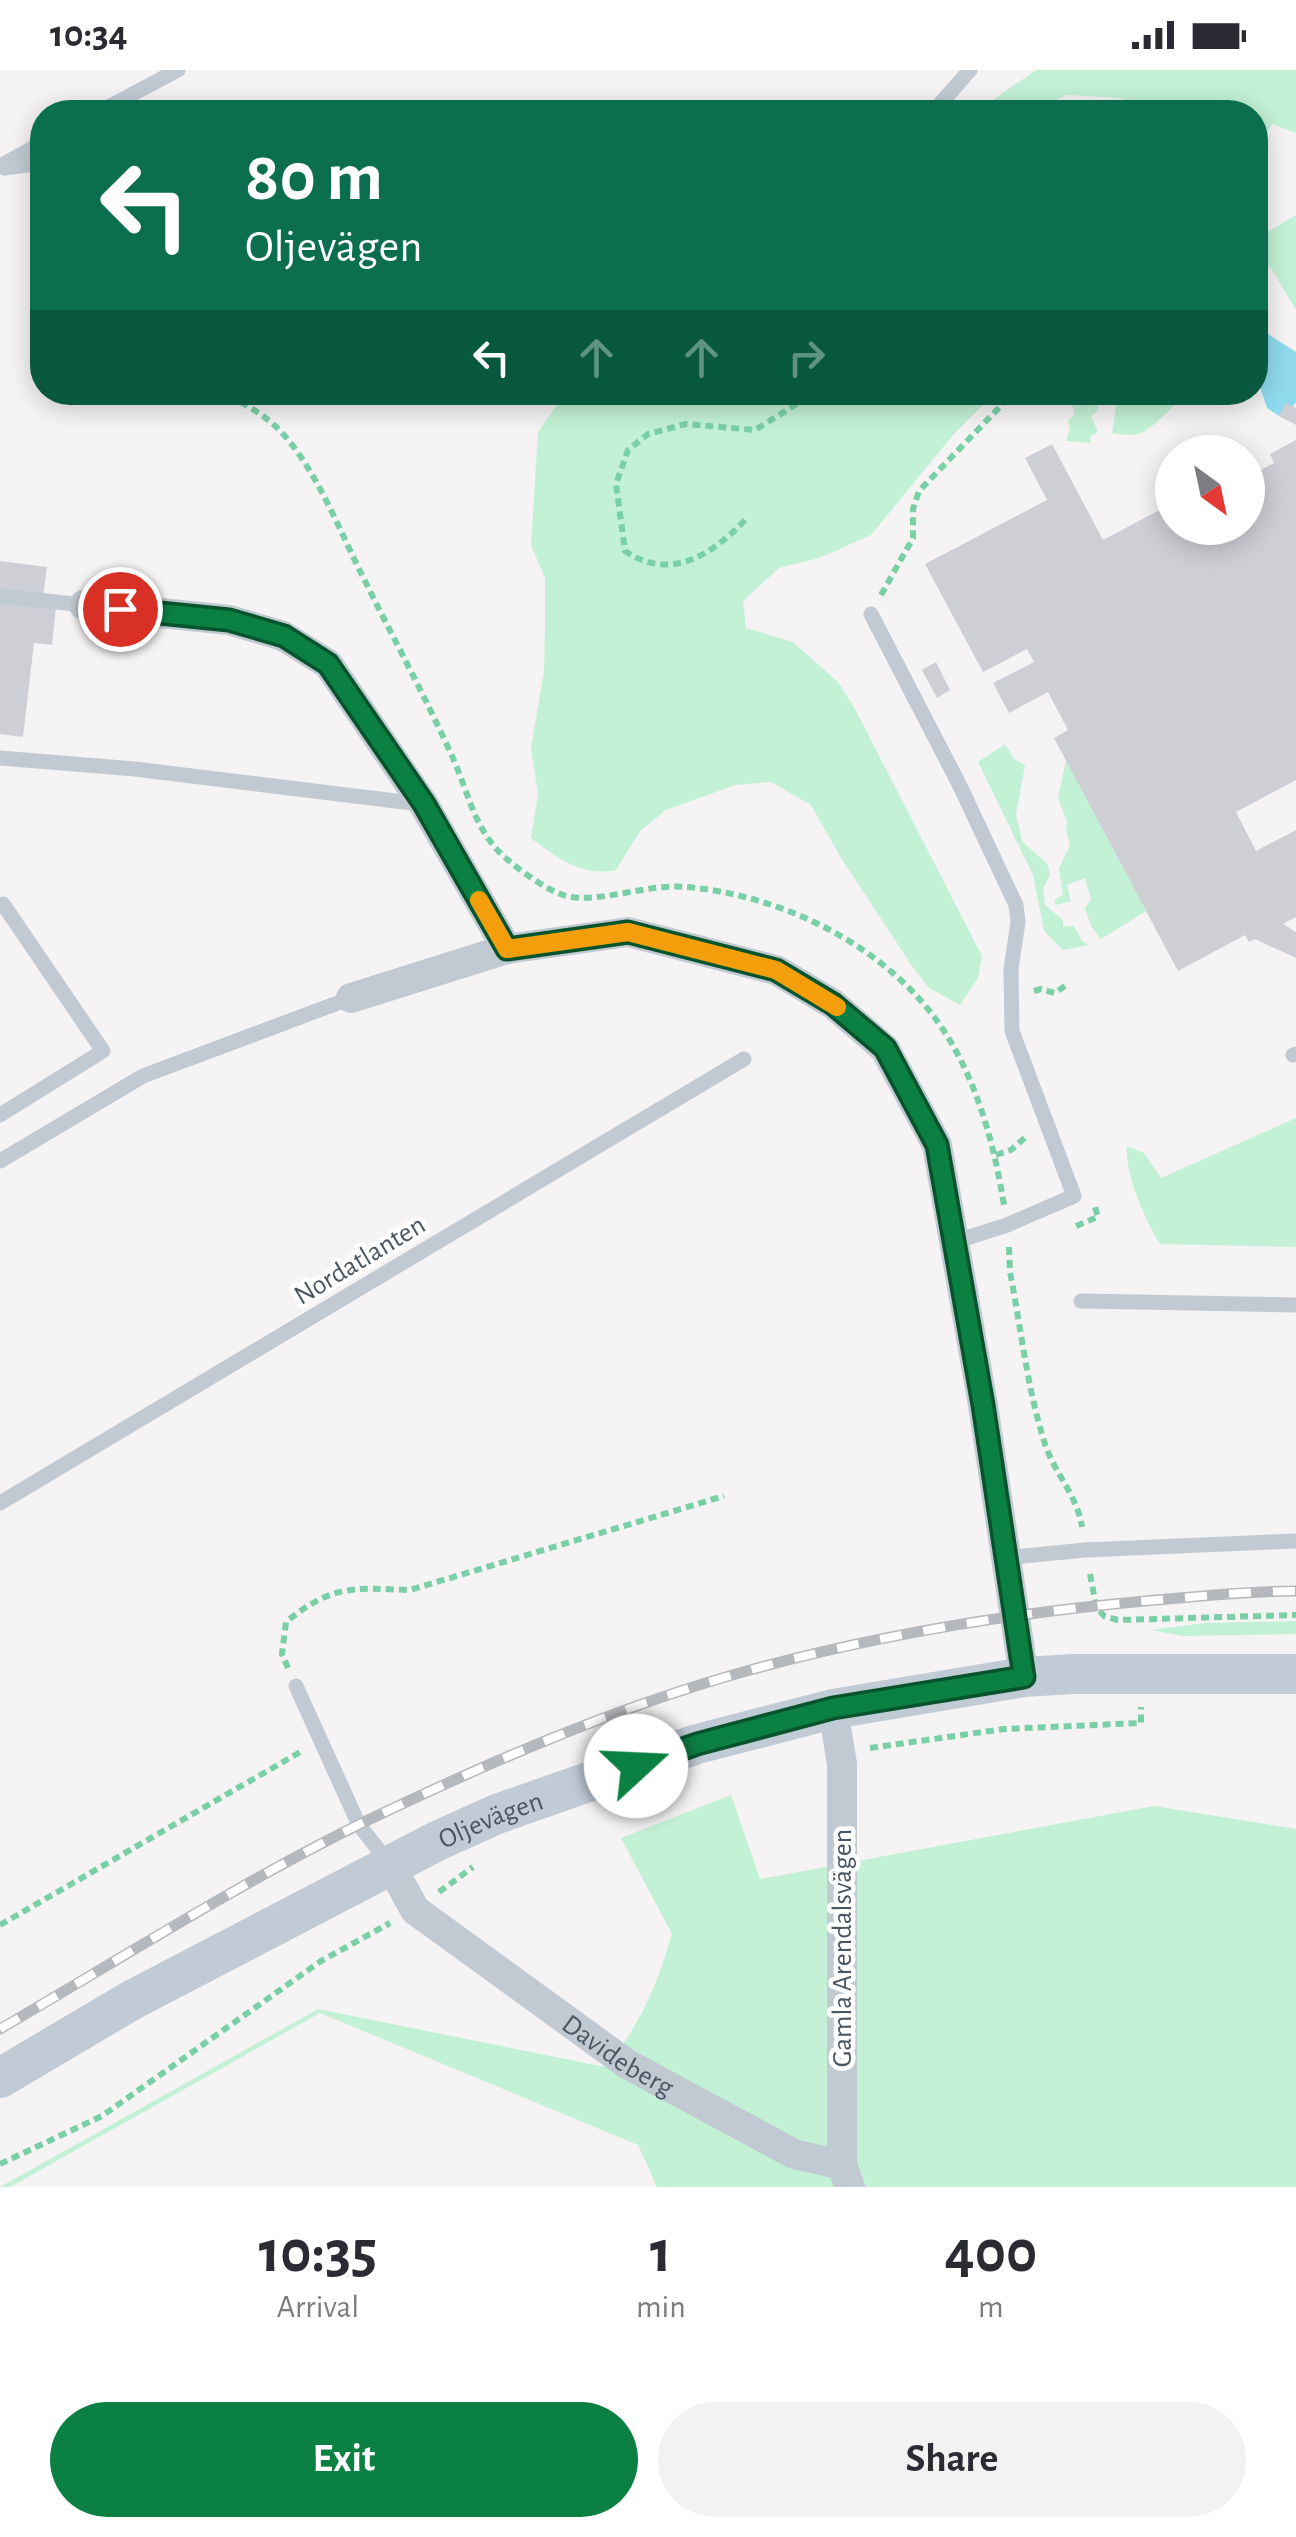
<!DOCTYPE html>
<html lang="en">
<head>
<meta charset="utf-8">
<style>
  :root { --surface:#fff; --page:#f2f2f3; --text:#2b2b33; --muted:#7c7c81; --accent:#0b8043 }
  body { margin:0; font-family:"Alegreya Sans",sans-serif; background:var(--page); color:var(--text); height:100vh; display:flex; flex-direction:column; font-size:38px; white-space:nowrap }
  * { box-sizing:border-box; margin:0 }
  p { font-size:32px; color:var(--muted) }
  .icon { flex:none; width:55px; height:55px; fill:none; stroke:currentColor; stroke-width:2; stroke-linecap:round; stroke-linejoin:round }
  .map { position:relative; height:2117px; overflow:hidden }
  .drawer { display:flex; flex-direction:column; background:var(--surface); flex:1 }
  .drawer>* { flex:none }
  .hud { position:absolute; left:30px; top:30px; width:1238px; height:305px; border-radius:40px; box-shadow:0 5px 25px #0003; background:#0b6e4f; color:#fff; overflow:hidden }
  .needle { width:65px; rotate:147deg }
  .buttons { position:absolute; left:1155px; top:365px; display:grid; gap:20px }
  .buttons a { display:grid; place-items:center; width:110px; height:110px; border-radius:50%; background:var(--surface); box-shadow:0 5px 25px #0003; font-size:50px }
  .pin { position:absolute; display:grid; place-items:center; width:85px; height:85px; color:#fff; margin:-42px; border:5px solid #fff; border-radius:50%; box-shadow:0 2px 10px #0007 }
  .me { position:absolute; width:110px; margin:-55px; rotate:70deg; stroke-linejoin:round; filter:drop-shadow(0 0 8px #0008) }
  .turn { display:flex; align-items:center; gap:35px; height:210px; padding:0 50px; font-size:45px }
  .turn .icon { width:130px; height:130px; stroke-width:2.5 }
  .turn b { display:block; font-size:70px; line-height:85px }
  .lanes { display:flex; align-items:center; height:95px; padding:0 50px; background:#0003; justify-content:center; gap:50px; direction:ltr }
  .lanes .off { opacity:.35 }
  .eta { display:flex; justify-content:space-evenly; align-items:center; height:170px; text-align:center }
  .eta b { font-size:60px; font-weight:700; line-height:70px }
  .button { display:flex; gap:20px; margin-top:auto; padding:20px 50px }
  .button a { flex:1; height:115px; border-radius:60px; background:var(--accent); color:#fff; font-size:40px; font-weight:700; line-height:115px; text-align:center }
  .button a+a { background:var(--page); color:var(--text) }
  .status { display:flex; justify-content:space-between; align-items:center; height:70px; padding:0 50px; background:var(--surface); direction:ltr }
  .status svg { height:28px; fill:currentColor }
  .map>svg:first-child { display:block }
  .green { fill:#c3f1d5 }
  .water { fill:#90daee }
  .building { fill:#cdcfd5 }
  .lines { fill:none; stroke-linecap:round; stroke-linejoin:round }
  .path { stroke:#7ad0a6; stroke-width:6; stroke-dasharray:8 5; stroke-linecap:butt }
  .lane { stroke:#c1cad2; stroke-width:15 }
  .street { stroke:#c1cad2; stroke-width:30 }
  .secondary { stroke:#c1cbd6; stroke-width:40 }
  .rail-casing { stroke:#b5b8bd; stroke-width:11 }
  .rail { stroke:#fff; stroke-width:8; stroke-dasharray:22; stroke-linecap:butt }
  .route-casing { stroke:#07532c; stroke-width:25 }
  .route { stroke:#0b8043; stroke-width:18 }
  .slow { stroke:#f59e0b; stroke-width:18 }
  .labels { text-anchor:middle; stroke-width:9; stroke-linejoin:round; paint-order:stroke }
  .street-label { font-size:28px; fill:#4a5661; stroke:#fff }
</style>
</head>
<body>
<div class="status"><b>10:34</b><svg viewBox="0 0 49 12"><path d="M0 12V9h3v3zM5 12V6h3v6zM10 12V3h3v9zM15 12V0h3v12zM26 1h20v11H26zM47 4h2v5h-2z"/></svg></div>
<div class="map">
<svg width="1296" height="2117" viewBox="0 0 1296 2117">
  <rect width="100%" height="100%" fill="#f5f3f3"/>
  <path class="green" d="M1036 0H1296V63L1272 54 1255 81V42H1147L1120 28 1066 25 1031 42H985L996 28Z
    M1296 145V240L1271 198 1255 181V170Z
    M565 323H995L953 365 871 465 819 488 779 498 743 531 746 558 793 572 838 612 855 639 982 886 978 908 960 935 929 918 912 896 841 788 811 735 771 712 735 715 666 740 640 761 616 800C583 807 557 788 531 768L538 724 531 678 544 601 545 557V508L531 475 538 362Z
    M1075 323H1098V341L1091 346 1098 362 1090 367 1091 373 1066 371 1070 358 1068 351 1075 344 1071 332Z
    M1118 323H1183C1178 334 1151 360 1138 364 1131 366 1120 364 1112 363Z
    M1005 674 1014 689 1025 695 1016 744 1022 771 1048 795 1050 805 1043 819 1045 835 1063 850V856H1074L1082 871 1089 875 1063 880 1044 861 1033 805 978 692Z
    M1066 690 1146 841 1101 869 1091 856 1085 838 1091 829 1085 808 1067 815 1071 831 1056 835 1054 830 1063 825 1059 798 1070 776 1066 761 1067 752 1058 728Z
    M1296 1048V1177L1160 1174C1145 1149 1125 1105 1127 1076L1144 1083 1161 1108Z
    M1296 1551V1564L1182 1566 1151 1560 1205 1553Z
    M731 1725 760 1809 1154 1736 1296 1759V2117H657L638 2075 320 1943 10 2117H0L318 1939 605 1997C641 1955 656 1917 672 1864L621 1768Z"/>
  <path class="water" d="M1255 256 1296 282V332L1293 337 1286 334 1279 346 1267 338 1260 317 1255 315Z"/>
  <path class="building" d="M1286 333 1296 338V355L1279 346Z
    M1296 370V710L1236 742 1256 781 1296 760V847L1283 854 1296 862V888L1255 869 1249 872 1245 865 1178 901 1054 668 1068 660 1048 622 1009 643 993 613 1034 592 1027 579 983 602 925 494 1047 430 1025 388 1052 374 1103 470 1171 434 1166 425 1172 422V458H1248V407L1274 393 1270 384Z
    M0 491 47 497 42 535 56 537 52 575 34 573 23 667 0 664Z
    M936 592 950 620 937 628 922 600Z"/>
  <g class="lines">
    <path class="path" d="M989 322 1007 333
      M229 326C250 337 268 347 284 365 318 404 338 457 361 503 391 564 424 624 452 686 469 723 474 762 508 790 523 803 547 820 566 826 598 834 649 813 686 817 782 825 887 876 942 958 977 1010 994 1074 1004 1135
      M745 450C712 485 670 512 625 481L616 414 628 380 648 364 686 354 755 360 816 322
      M881 525 913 468V439L919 421 1014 322
      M1034 921 1041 919 1055 923 1069 913
      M996 1085 1011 1080 1028 1065
      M1076 1156 1098 1147 1095 1137
      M1009 1177 1010 1202C1021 1258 1027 1317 1044 1371 1053 1402 1077 1424 1082 1457
      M1090 1504 1096 1536 1104 1546 1118 1550 1296 1545
      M288 1598 282 1584 286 1552C333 1514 352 1518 410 1520L724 1426
      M870 1678 1004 1659 1141 1653V1637
      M439 1822 473 1797
      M0 1855 302 1681
      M0 2094 102 2046 321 1891 390 1853"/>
    <path class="lane" d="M99 42 178 0
      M933 42 970 0
      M0 96 42 73
      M4 98 42 93
      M0 526 84 535
      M871 544 959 714 1016 835 1018 852 1011 899 1012 961 1074 1126 1007 1155 954 1172
      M0 688 135 699 420 734
      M0 835 3 834 103 981 0 1045
      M1293 985 1296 984
      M0 1091 143 1006 351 928
      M1081 1231 1296 1235
      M0 1433 744 989
      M1004 1488 1085 1480 1296 1471
      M296 1616 359 1755 389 1793"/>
    <g class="street">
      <path d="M84 535 229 550 283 566 328 594 424 735 507 879"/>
      <path d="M351 928 507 879 628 862 776 900 833 934 885 979 937 1075 983 1335 1024 1607"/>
      <path d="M833 1639 842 1694V2095L850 2117"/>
      <path id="s1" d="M391 1796 415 1840 627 1994 794 2084 842 2095"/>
    </g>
    <path class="secondary" id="s2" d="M0 2008 132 1930 437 1771 497 1744 697 1674 833 1639 1024 1607 1073 1604H1296"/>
    <defs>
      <path id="rail" d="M0 1959C120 1889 238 1814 362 1753 487 1693 616 1637 750 1600 878 1565 1012 1543 1145 1531 1195 1527 1246 1521 1296 1521"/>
    </defs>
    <use href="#rail" class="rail-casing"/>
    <use href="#rail" class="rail"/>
  </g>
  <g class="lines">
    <defs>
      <path id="route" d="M120 539 229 550 284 566 328 594 424 734 507 879 628 862 776 900 833 934 885 978 937 1075 983 1335 1024 1607 833 1638 697 1674 636 1696"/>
    </defs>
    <use href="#route" class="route-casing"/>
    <use href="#route" class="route"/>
    <path class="slow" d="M479 830 507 879 628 862 776 900 837 937"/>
  </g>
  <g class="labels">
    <g class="street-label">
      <text transform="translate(359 1189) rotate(-31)" y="10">Nordatlanten</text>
      <text dy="10" stroke="none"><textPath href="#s2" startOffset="555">Oljevägen</textPath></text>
      <text transform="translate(841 1878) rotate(-90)" y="10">Gamla Arendalsvägen</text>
      <text dy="10" stroke="none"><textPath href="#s1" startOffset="300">Davideberg</textPath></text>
    </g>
  </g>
</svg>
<div class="buttons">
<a><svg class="needle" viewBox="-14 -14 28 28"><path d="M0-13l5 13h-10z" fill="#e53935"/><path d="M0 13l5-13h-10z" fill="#7c7c81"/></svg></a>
</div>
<div class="pin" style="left:120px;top:539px;background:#d93025"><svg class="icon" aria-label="arrive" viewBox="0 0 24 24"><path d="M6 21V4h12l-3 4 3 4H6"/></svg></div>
<svg class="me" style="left:636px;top:1696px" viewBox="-20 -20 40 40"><circle r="19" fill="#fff"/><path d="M0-13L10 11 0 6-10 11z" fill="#0b8043"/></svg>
<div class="hud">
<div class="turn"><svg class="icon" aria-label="left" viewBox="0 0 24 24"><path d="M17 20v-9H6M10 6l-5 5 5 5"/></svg><div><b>80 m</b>Oljevägen</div></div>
<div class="lanes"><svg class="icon" aria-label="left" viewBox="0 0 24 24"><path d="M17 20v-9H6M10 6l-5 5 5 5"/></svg><svg class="icon off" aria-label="ahead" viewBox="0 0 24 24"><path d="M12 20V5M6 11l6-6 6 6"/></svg><svg class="icon off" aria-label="ahead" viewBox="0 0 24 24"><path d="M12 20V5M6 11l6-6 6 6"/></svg><svg class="icon off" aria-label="right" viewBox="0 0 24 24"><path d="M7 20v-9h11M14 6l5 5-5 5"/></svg></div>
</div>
</div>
<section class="drawer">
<div class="eta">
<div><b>10:35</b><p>Arrival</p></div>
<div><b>1</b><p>min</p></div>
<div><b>400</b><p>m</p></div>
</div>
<div class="button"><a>Exit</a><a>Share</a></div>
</section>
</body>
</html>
